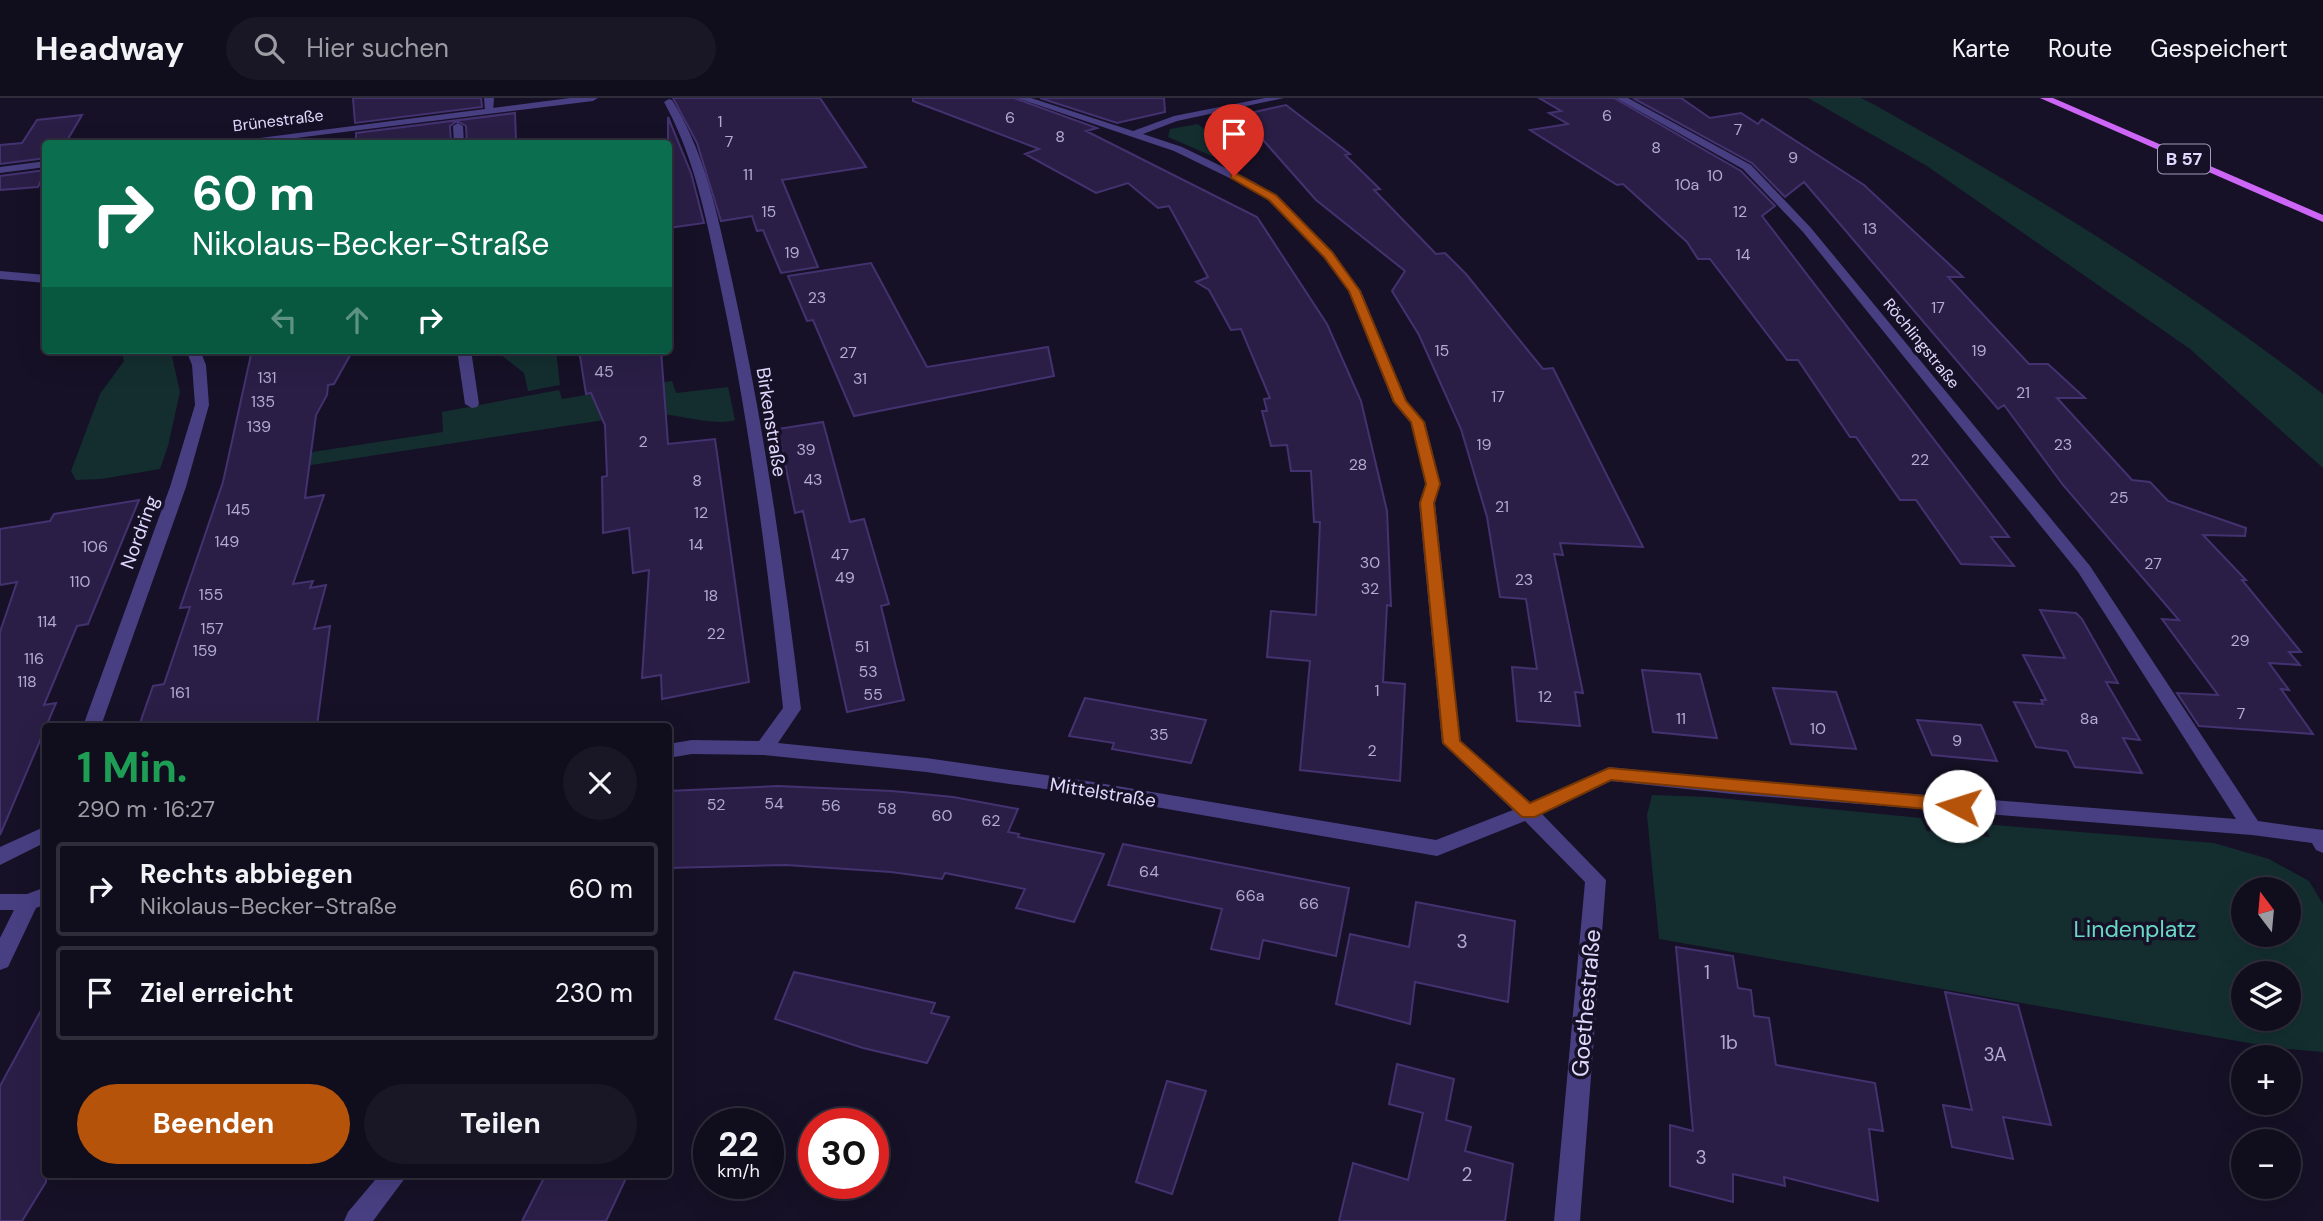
<!DOCTYPE html>
<html lang="de">
<head>
<meta charset="utf-8">
<style>
  :root { --surface:#100d1c; --page:#191625; --text:#f1f3f6; --muted:#9c9ca3; --line:#302d3b; --accent:#b45309 }
  body { margin:0; font-family:"DM Sans",sans-serif; background:var(--page); color:var(--text); height:100vh; display:flex; flex-direction:column; font-size:26px; white-space:nowrap }
  * { box-sizing:border-box; margin:0 }
  p { font-size:23px; color:var(--muted) }
  .icon { flex:none; width:38px; height:38px; fill:none; stroke:currentColor; stroke-width:2; stroke-linecap:round; stroke-linejoin:round }
  .map { position:relative; flex:1; overflow:hidden }
  .panel { position:absolute; left:42px; top:625px; width:630px; height:455px; display:flex; flex-direction:column; background:var(--surface); border-radius:7px; box-shadow:0 7px 28px #0002,0 0 0 2px var(--line) }
  .panel>* { flex:none }
  .hud { position:absolute; left:42px; top:42px; width:630px; height:214px; border-radius:7px; box-shadow:0 7px 28px #0002,0 0 0 2px var(--line); background:#0b6e4f; color:#fff; overflow:hidden }
  .needle { width:46px; rotate:344deg }
  .tools { position:absolute; left:2231px; top:779px; display:grid; gap:14px }
  .tools a { display:grid; place-items:center; width:70px; height:70px; border-radius:50%; background:var(--surface); box-shadow:0 7px 28px #0002,0 0 0 2px var(--line); font-size:35px }
  .speed { position:absolute; left:693px; top:1010px; display:flex; gap:14px; font-size:35px; font-weight:700; text-align:center }
  .speed>* { display:grid; place-content:center; width:91px; height:91px; border-radius:50%; background:var(--surface); box-shadow:0 7px 28px #0002,0 0 0 2px var(--line); line-height:1 }
  .speed small { font-size:18px; font-weight:400 }
  .speed .limit { border:10px solid #d22; background:#fff; color:#111 }
  .pin { position:absolute; display:grid; place-items:center; width:60px; height:60px; color:#fff; margin:-72px -30px; border-radius:50% 50% 50% 0; rotate:-45deg; box-shadow:0 0 7px #0007 }
  .pin .icon { rotate:45deg }
  .me { position:absolute; width:77px; margin:-38px; rotate:275deg; stroke-linejoin:round; filter:drop-shadow(0 0 5px #0008) }
  .turn { display:flex; align-items:center; gap:24px; height:147px; padding:0 35px; font-size:32px }
  .turn .icon { width:91px; height:91px; stroke-width:2.5 }
  .turn b { display:block; font-size:49px; line-height:60px }
  .lanes { display:flex; align-items:center; height:66px; padding:0 35px; background:#0003; justify-content:center; gap:35px; direction:ltr }
  .lanes .off { opacity:.35 }
  .round { display:grid; place-items:center; flex:none; width:74px; height:74px; border-radius:37px; background:var(--page) }
  .head { display:flex; align-items:center; justify-content:space-between; height:119px; padding:0 35px }
  h1 { font-size:42px; font-weight:700; line-height:52px; color:#1e9e55 }
  .action { display:flex; gap:14px; margin-top:auto; padding:14px 35px }
  .action a { flex:1; height:80px; border-radius:42px; background:var(--accent); color:#fff; font-size:28px; font-weight:700; line-height:80px; text-align:center }
  .action a+a { background:var(--page); color:var(--text) }
  ul { padding:0; list-style:none }
  li { display:flex; align-items:center; gap:21px; height:94px; margin:0 14px 10px; padding:0 21px; border:4px solid var(--line); border-radius:7px }
  li div { flex:1 }
  li b { display:block; font-size:26px }
  li em { font-style:normal }
  header { display:flex; align-items:center; gap:42px; box-sizing:border-box; height:98px; padding:0 35px; background:var(--surface); border-bottom:2px solid var(--line) }
  header strong { font-size:33px }
  nav { display:flex; gap:38px; margin-inline-start:auto; font-size:24px }
  .search { width:490px; height:63px; background:var(--page); display:flex; align-items:center; gap:18px; box-sizing:border-box; padding:0 24px; border-radius:38px; color:var(--muted); font-size:26px }
  .map>svg:first-child { display:block }
  .green { fill:#142e30; fill-rule:evenodd }
  .building { fill:#2a1e46; stroke:#443270; stroke-width:2 }
  .lines { fill:none; stroke-linecap:round; stroke-linejoin:round }
  .minor { fill:#483f82; fill-rule:evenodd }
  .tertiary { fill:#483f82; fill-rule:evenodd }
  .primary { fill:#cd66f6; fill-rule:evenodd }
  .route { fill:#b45309; stroke:#753606; stroke-width:2 }
  .labels { text-anchor:middle; stroke-width:7; stroke-linejoin:round; paint-order:stroke }
  .number-label { font-size:16px; fill:#b2aacf }
  .far-street-label { font-size:16px; fill:#e0d8fd; stroke:#161126 }
  .shield { fill:#161126; stroke:#a39cbc; stroke-width:2 }
  .shield-label { font-size:18px; font-weight:bold; fill:#e0d8fd }
  .street-label { font-size:19px; fill:#e0d8fd; stroke:#161126 }
  .near-number-label { font-size:19px; fill:#b2aacf }
  .near-park-label { font-size:23px; fill:#68d9c7; stroke:#161126 }
  .near-street-label { font-size:23px; fill:#e0d8fd; stroke:#161126 }
</style>
</head>
<body>
<header>
<strong>Headway</strong>
<div class="search"><svg class="icon" aria-label="search" viewBox="0 0 24 24"><circle cx="10" cy="10" r="6"/><path d="M15 15l6 6"/></svg>Hier suchen</div>
<nav><a>Karte</a><a>Route</a><a>Gespeichert</a></nav>
</header>
<div class="map">
<svg width="2323" height="1123" viewBox="0 0 2323 1123">
  <rect width="100%" height="100%" fill="#161126"/>
  <path class="green" d="M1808 0H1861L1875 7C2030 94 2182 187 2323 296V370L2190 251 1927 68Z
    M1198 26 1247 66 1235 68 1168 39 1170 31Z
    M112 252H169L171 254 180 294 168 348 160 371 101 381 76 382 71 373 100 296 124 263 122 254Z
    M495 252H556L560 287 528 293 524 275Z
    M672 283 676 295 728 289 735 322C714 329 674 315 650 315L226 380 227 367 443 334 442 314 559 292 562 301Z
    M1652 697 1708 699 1921 720 1927 733 1990 739 1983 726 2214 745 2269 761 2309 783 2323 806V954L2277 950 1659 841 1647 717ZM2289 791V836H2244V791ZM2244 875H2289V920H2244Z"/>
  <path class="building" d="M353 0H481L482 9 355 25Z
    M673 0H820L866 69 782 82 818 169 781 175 763 132 757 133 752 118 721 123 697 45Z
    M913 0H1014L1097 30 1086 33 1257 119 1327 226 1361 303 1387 413 1391 508 1387 507 1383 584 1405 586 1400 683 1300 672 1310 563 1267 559 1271 513 1316 517 1320 424H1314L1311 373H1291L1287 347 1271 348 1262 313H1267L1264 301 1270 300 1241 231 1231 232 1209 192 1196 184 1208 179 1169 108 1158 110 1128 85 1096 95 1025 56 1039 51 913 3Z
    M1040 0H1164L1165 14 1117 25Z
    M1539 0H1614L1741 73 1775 108 1762 118 2009 439H1991L2014 468 1961 466 1916 402H1900L1856 339H1850L1798 262H1787L1710 161H1698L1687 144 1623 86 1617 87 1530 32 1568 26 1549 15 1561 13Z
    M1633 0H1681L1710 20 1741 15 1758 26 1762 21 1864 87 1963 179H1948L2029 266H2048L2085 300H2057L2132 382 2150 384 2168 403 2246 430 2245 438 2203 437 2246 482H2242L2301 554H2289L2300 567 2269 565 2289 592 2281 591 2313 636 2199 628 2177 595 2218 597 2162 521 2179 522 2063 387 2004 307 1998 311 1804 84 1785 99 1752 65Z
    M1286 7 1350 56 1345 57 1380 91 1374 92 1436 156 1445 155 1466 176 1543 271 1553 270 1643 449 1560 445 1563 457 1554 456 1583 595 1575 594 1580 628 1517 623 1512 569 1537 571 1526 501 1500 499 1487 419 1461 331 1419 237 1392 193 1405 173 1316 102 1241 17Z
    M515 15 516 42 467 46 466 28 457 23 450 28 451 46H356V35Z
    M82 17 65 46H46V60L0 66V47L22 45 37 22Z
    M668 19 691 75 704 125 668 130Z
    M46 72 38 89 0 92V78Z
    M871 165 927 269 1048 249 1054 278 854 318 813 222 807 223 788 178Z
    M252 252H353L334 286 328 287 327 297 316 317 305 400 324 397 293 486 313 483 310 490 326 487 314 531 330 528 317 628H139L153 588 164 586 190 509 180 510 223 384Z
    M579 252H661L668 346 715 341 749 584 662 601 661 577 642 580 649 472 633 475 629 430 603 435 602 379 607 378 605 327 591 295 586 296Z
    M823 324 850 424 864 421 889 506 881 508 904 602 847 614 803 413 795 415 778 331Z
    M139 402 88 526 77 528 44 607 56 605 0 737V534L17 484 0 487V431L50 423 54 416Z
    M2040 512 2076 515 2082 521 2118 585 2106 584 2140 642 2123 640 2142 675 2075 669 2067 653 2036 649 2014 604 2043 606 2041 602H2046L2023 557 2065 560Z
    M1642 572 1700 576 1717 640 1653 634Z
    M1773 590 1836 594 1856 651 1791 646Z
    M1085 600 1206 622 1191 665 1112 651 1114 645 1069 638Z
    M1917 622 1981 627 1997 663 1932 657Z
    M778 688 892 693 953 699 1018 711 1008 734 1019 736 1018 739 1104 756 1074 824 1016 810 1025 791 945 775 942 781 891 774 786 767 668 770V693Z
    M1123 746 1349 790 1336 858 1263 842 1259 861 1211 851 1222 811 1108 787Z
    M1416 804 1515 823 1508 904 1415 884 1410 926 1336 906 1350 836 1409 849Z
    M1676 849 1733 858 1738 890 1751 892 1754 918 1769 920 1776 967 1875 985 1883 1033 1869 1031 1878 1103 1784 1079 1785 1088 1733 1076V1104L1670 1088V1027L1693 1033Z
    M794 874 935 905 931 915 949 919 927 965 863 950 775 921Z
    M1945 894 2018 907 2051 1027 2003 1019 2013 1061 1952 1049 1943 1007 1972 1012Z
    M46 903V1084L22 1123H0V988Z
    M1397 966 1454 981 1446 1022 1471 1029 1465 1053 1513 1066 1505 1123H1339L1353 1065 1408 1082 1423 1015 1389 1006Z
    M1167 983 1206 993 1172 1096 1136 1084Z
    M546 1076H628L606 1123H522Z"/>
  <g class="lines">
    <path class="minor" d="M484 0H494L493 15 485 13Z
      M1017 0H1031L1133 33 1174 18 1265 0H1284L1177 23 1143 36 1182 49 1254 84 1276 98 1332 154 1361 193 1406 303 1425 324 1440 385 1435 405 1460 643 1530 705 1609 669 1733 682 2236 721 2078 474 1803 134 1743 71 1616 0H1628L1751 67 1811 130 2090 468 2258 723 2323 732V755L2316 752 2312 745 2252 737 1733 696 1611 683 1542 716 1606 782 1580 1123H1554L1585 784 1525 723 1437 758 1087 697 926 674 764 657 692 656 668 660V646L692 642 759 643 783 610C768 471 751 333 722 196 708 130 697 64 664 4L669 1 672 2C707 58 719 124 733 187 764 327 784 469 801 611L778 645 926 660 1087 683 1436 742 1513 712 1442 645 1419 405 1426 385 1411 325 1393 304 1349 193 1324 158 1294 127 1268 102 1246 88 1174 53Z
      M458 25 463 28 464 46H454L453 28Z
      M0 173 46 177V185L0 181Z
      M186 252H200L206 267 209 307 186 389 101 628H83L170 389 195 307 192 267Z
      M457 252H471L479 306 477 309 472 310 465 306Z
      M46 728V744L0 767V749Z
      M46 789V806L36 810 8 869 0 872V840L14 812H0V796H27Z
      M380 1076H408L373 1123H344L348 1114Z"/>
    <path class="tertiary" d="M570 0H598L593 3 247 46H213Z
      M46 63V69L0 75V69Z"/>
    <path class="primary" d="M2040 0H2053L2323 117V124Z"/>
  </g>
  <path class="route" d="M1231 76H1237L1276 97 1332 154 1360 193 1406 303 1424 324 1440 386 1434 405 1460 643 1530 705 1609 670 1959 701 1965 703 1968 708 1965 712 1959 714 1611 682 1535 719H1522L1443 645 1420 405 1426 386 1411 324 1394 304 1349 193 1324 159 1269 102 1231 80Z"/>
  <g class="labels">
    <g class="number-label">
      <text x="1607" y="23">6</text>
      <text x="1010" y="25">6</text>
      <text x="720" y="29">1</text>
      <text x="1738" y="37">7</text>
      <text x="1060" y="44">8</text>
      <text x="729" y="49">7</text>
      <text x="1656" y="55">8</text>
      <text x="1793" y="65">9</text>
      <text x="748" y="82">11</text>
      <text x="1715" y="83">10</text>
      <text x="1687" y="92">10a</text>
      <text x="769" y="119">15</text>
      <text x="1740" y="119">12</text>
      <text x="1870" y="136">13</text>
      <text x="792" y="160">19</text>
      <text x="1743" y="162">14</text>
      <text x="817" y="205">23</text>
      <text x="1938" y="215">17</text>
      <text x="1442" y="258">15</text>
      <text x="1979" y="258">19</text>
      <text x="848" y="260">27</text>
      <text x="604" y="279">45</text>
      <text x="267" y="285">131</text>
      <text x="860" y="286">31</text>
      <text x="2023" y="300">21</text>
      <text x="1498" y="304">17</text>
      <text x="263" y="309">135</text>
      <text x="259" y="334">139</text>
      <text x="643" y="349">2</text>
      <text x="1484" y="352">19</text>
      <text x="2063" y="352">23</text>
      <text x="806" y="357">39</text>
      <text x="1920" y="367">22</text>
      <text x="1358" y="372">28</text>
      <text x="813" y="387">43</text>
      <text x="697" y="388">8</text>
      <text x="2119" y="405">25</text>
      <text x="1502" y="414">21</text>
      <text x="238" y="417">145</text>
      <text x="701" y="420">12</text>
      <text x="227" y="449">149</text>
      <text x="696" y="452">14</text>
      <text x="95" y="454">106</text>
      <text x="840" y="462">47</text>
      <text x="1370" y="470">30</text>
      <text x="2153" y="471">27</text>
      <text x="845" y="485">49</text>
      <text x="1524" y="487">23</text>
      <text x="80" y="489">110</text>
      <text x="1370" y="496">32</text>
      <text x="211" y="502">155</text>
      <text x="711" y="503">18</text>
      <text x="47" y="529">114</text>
      <text x="212" y="536">157</text>
      <text x="716" y="541">22</text>
      <text x="2240" y="548">29</text>
      <text x="862" y="554">51</text>
      <text x="205" y="558">159</text>
      <text x="34" y="566">116</text>
      <text x="868" y="579">53</text>
      <text x="27" y="589">118</text>
      <text x="1377" y="598">1</text>
      <text x="180" y="600">161</text>
      <text x="873" y="602">55</text>
      <text x="1545" y="604">12</text>
      <text x="2241" y="621">7</text>
      <text x="1681" y="626">11</text>
      <text x="2089" y="626">8a</text>
      <text x="1818" y="636">10</text>
      <text x="1159" y="642">35</text>
      <text x="1957" y="648">9</text>
      <text x="1372" y="658">2</text>
      <text x="774" y="711">54</text>
      <text x="716" y="712">52</text>
      <text x="831" y="713">56</text>
      <text x="887" y="716">58</text>
      <text x="942" y="723">60</text>
      <text x="991" y="728">62</text>
      <text x="1149" y="779">64</text>
      <text x="1250" y="803">66a</text>
      <text x="1309" y="811">66</text>
    </g>
    <g class="far-street-label">
      <text transform="translate(278 22) rotate(-7)" y="6">Brünestraße</text>
      <text transform="translate(1922 245) rotate(51)" y="6">Röchlingstraße</text>
    </g>
    <rect class="shield" x="2158" y="46.5" width="52" height="29" rx="5"/>
    <g class="shield-label">
      <text x="2184" y="67">B 57</text>
    </g>
    <g class="street-label">
      <text transform="translate(772 324) rotate(81)" y="7">Birkenstraße</text>
      <text transform="translate(139 434) rotate(-70)" y="7">Nordring</text>
      <text transform="translate(1103 694) rotate(9)" y="7">Mittelstraße</text>
    </g>
    <g class="near-number-label">
      <text x="1462" y="850">3</text>
      <text x="1707" y="881">1</text>
      <text x="1729" y="951">1b</text>
      <text x="1995" y="963">3A</text>
      <text x="1701" y="1066">3</text>
      <text x="1467" y="1083">2</text>
    </g>
    <g class="near-park-label">
      <text x="2135" y="839">Lindenplatz</text>
    </g>
    <g class="near-street-label">
      <text transform="translate(1586 905) rotate(-85)" y="8">Goethestraße</text>
    </g>
  </g>
</svg>
<div class="tools">
<a><svg class="needle" viewBox="-14 -14 28 28"><path d="M0-13l5 13h-10z" fill="#e53935"/><path d="M0 13l5-13h-10z" fill="#9c9ca3"/></svg></a>
<a><svg class="icon" aria-label="layers" viewBox="0 0 24 24"><path d="M12 4l9 5-9 5-9-5zM3 14l9 5 9-5"/></svg></a>
<a>+</a>
<a>−</a>
</div>
<div class="speed"><div>22<small>km/h</small></div><div class="limit">30</div></div>
<div class="pin" style="left:1234px;top:78px;background:#d93025"><svg class="icon" aria-label="arrive" viewBox="0 0 24 24"><path d="M6 21V4h12l-3 4 3 4H6"/></svg></div>
<svg class="me" style="left:1959px;top:708px" viewBox="-20 -20 40 40"><circle r="19" fill="#fff"/><path d="M0-13L10 11 0 6-10 11z" fill="#b45309"/></svg>
<div class="hud">
<div class="turn"><svg class="icon" aria-label="right" viewBox="0 0 24 24"><path d="M7 20v-9h11M14 6l5 5-5 5"/></svg><div><b>60 m</b>Nikolaus-Becker-Straße</div></div>
<div class="lanes"><svg class="icon off" aria-label="left" viewBox="0 0 24 24"><path d="M17 20v-9H6M10 6l-5 5 5 5"/></svg><svg class="icon off" aria-label="ahead" viewBox="0 0 24 24"><path d="M12 20V5M6 11l6-6 6 6"/></svg><svg class="icon" aria-label="right" viewBox="0 0 24 24"><path d="M7 20v-9h11M14 6l5 5-5 5"/></svg></div>
</div>
<section class="panel">
<div class="head"><div><h1>1 Min.</h1><p>290 m · 16:27</p></div><a class="round"><svg class="icon" aria-label="close" viewBox="0 0 24 24"><path d="M6 6l12 12M18 6L6 18"/></svg></a></div>
<ul>
<li><svg class="icon" aria-label="right" viewBox="0 0 24 24"><path d="M7 20v-9h11M14 6l5 5-5 5"/></svg><div><b>Rechts abbiegen</b><p>Nikolaus-Becker-Straße</p></div><em>60 m</em></li>
<li><svg class="icon" aria-label="arrive" viewBox="0 0 24 24"><path d="M6 21V4h12l-3 4 3 4H6"/></svg><div><b>Ziel erreicht</b></div><em>230 m</em></li>
</ul>
<div class="action"><a>Beenden</a><a>Teilen</a></div>
</section>
</div>
</body>
</html>
